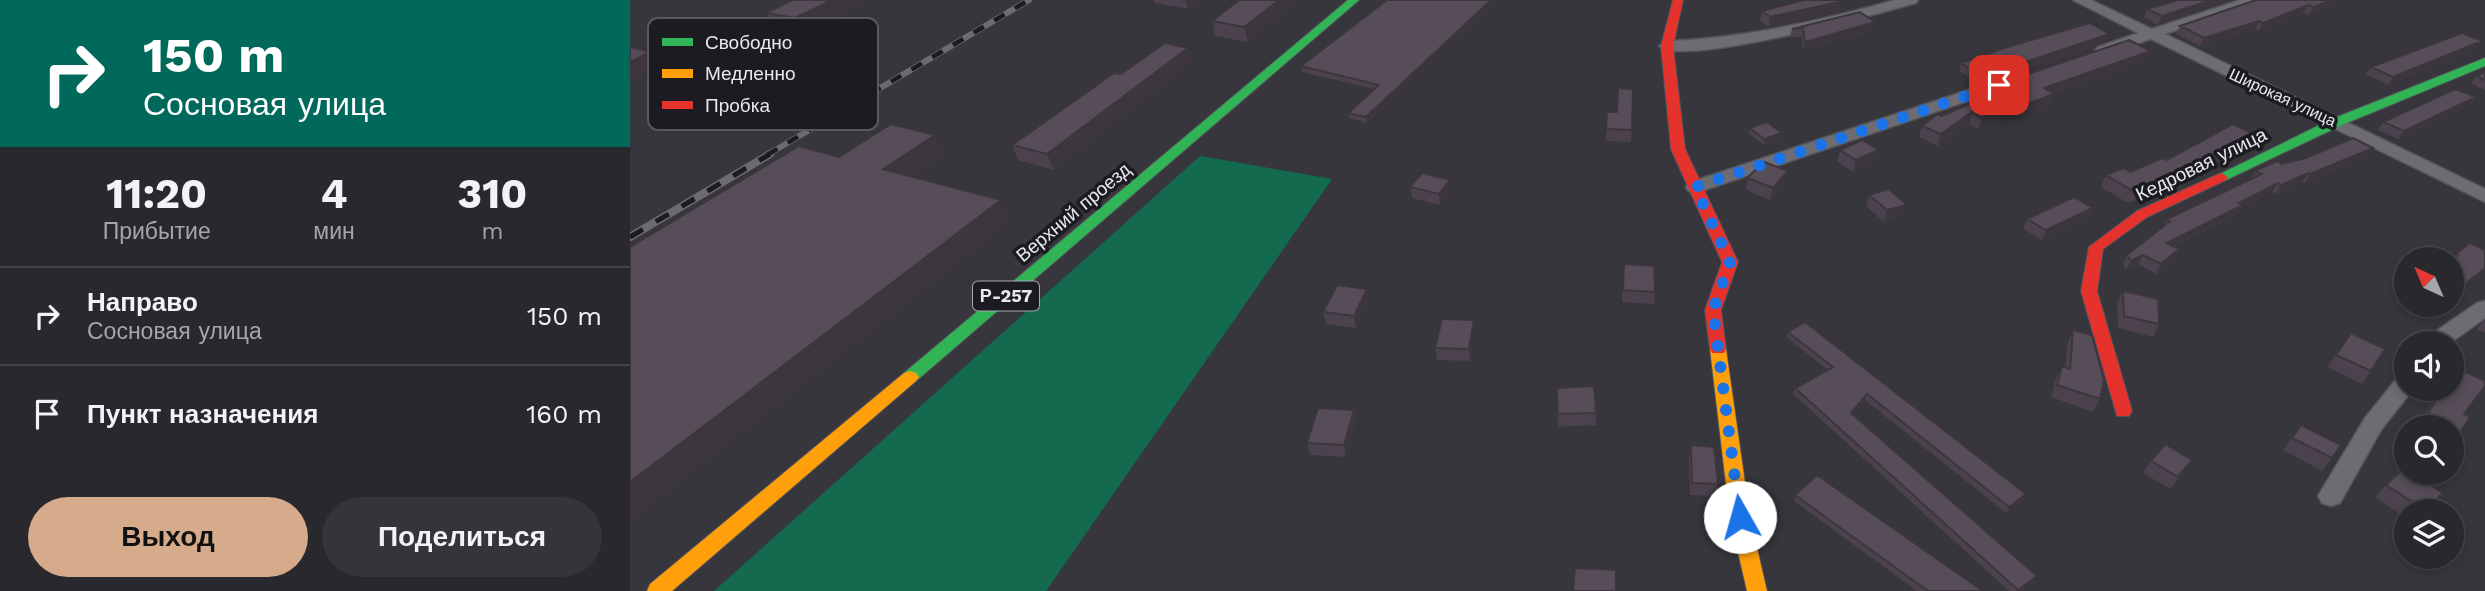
<!DOCTYPE html>
<html lang="ru">
<head>
<meta charset="utf-8">
<style>
  :root { --surface:#28282d; --page:#343439; --text:#f1f3f6; --muted:#a5a6aa; --line:#444449; --accent:#d6ab8b }
  body { margin:0; font-family:"Work Sans",sans-serif; background:var(--page); color:var(--text); height:100vh; display:flex; flex-direction:column; font-size:26px; white-space:nowrap }
  * { box-sizing:border-box; margin:0 }
  p { font-size:23px; color:var(--muted) }
  .icon { flex:none; width:38px; height:38px; fill:none; stroke:currentColor; stroke-width:2; stroke-linecap:round; stroke-linejoin:round }
  .map { position:relative; flex:1; overflow:hidden }
  .side { display:flex; flex-direction:column; background:var(--surface); width:630px }
  .side>* { flex:none }
  .banner { background:#00695c; color:#fff; overflow:hidden }
  .needle { width:46px; rotate:316deg }
  .buttons { position:absolute; left:1764px; top:247px; display:grid; gap:14px }
  .buttons a { display:grid; place-items:center; width:70px; height:70px; border-radius:50%; background:var(--surface); box-shadow:0 4px 10px #0003,0 0 0 2px var(--line); font-size:35px }
  .pin { position:absolute; display:grid; place-items:center; width:60px; height:60px; color:#fff; margin:-30px; border-radius:14px; box-shadow:0 4px 10px #0006 }
  .me { position:absolute; width:77px; margin:-38px; rotate:353deg; stroke-linejoin:round; filter:drop-shadow(0 0 5px #0008) }
  .turn { display:flex; align-items:center; gap:24px; height:147px; padding:0 28px; font-size:32px }
  .turn .icon { width:91px; height:91px; stroke-width:2.5 }
  .turn b { display:block; font-size:49px; line-height:60px }
  .eta { display:flex; justify-content:space-evenly; align-items:center; height:119px; text-align:center }
  .eta b { font-size:42px; font-weight:700; line-height:49px }
  .action { display:flex; gap:14px; margin-top:auto; padding:14px 28px }
  .action a { flex:1; height:80px; border-radius:42px; background:var(--accent); color:#111; font-size:28px; font-weight:700; line-height:80px; text-align:center }
  .action a+a { background:var(--page); color:var(--text) }
  ul { padding:0; list-style:none }
  li { display:flex; align-items:center; gap:21px; height:98px; padding:0 28px; border-top:2px solid var(--line) }
  li div { flex:1 }
  li b { display:block; font-size:26px }
  li em { font-style:normal }
  main { display:flex; flex:1; min-height:0 }
  .map>svg:first-child { display:block }
  .forest { fill:#146a4e }
  .lines { fill:none; stroke-linecap:round; stroke-linejoin:round }
  .street-casing { stroke:#535359; stroke-width:3 }
  .fast-casing { stroke:#535359; stroke-width:2 }
  .slow-casing { stroke:#535359; stroke-width:2 }
  .jam-casing { stroke:#535359; stroke-width:2 }
  .street { fill:#6c6c72; fill-rule:evenodd }
  .fast { fill:#30b455; fill-rule:evenodd }
  .slow { fill:#ff9f0a; fill-rule:evenodd }
  .jam { fill:#e5322d; fill-rule:evenodd }
  .rail-far1-casing { stroke:#6c6c70; stroke-width:6 }
  .rail-casing { stroke:#6c6c70; stroke-width:8 }
  .rail-far1 { stroke:#1b1b21; stroke-width:4.5; stroke-dasharray:12; stroke-linecap:butt }
  .rail { stroke:#1b1b21; stroke-width:5; stroke-dasharray:15; stroke-linecap:butt }
  .wall { fill:#4b424d }
  .shaded-wall { fill:#3d363e }
  .building { fill:#574d59; stroke:#3d363e; stroke-width:2 }
  .route { stroke:#1a73e8; stroke-width:12; stroke-dasharray:0 21.6 }
  .labels { text-anchor:middle; stroke-width:7; stroke-linejoin:round; paint-order:stroke }
  .far-street-label { font-size:16px; fill:#e8e8f1; stroke:#1b1b21 }
  .shield { fill:#1b1b21; stroke:#aaaab3; stroke-width:2 }
  .shield-label { font-size:18px; font-weight:bold; fill:#e8e8f1 }
  .street-label { font-size:19px; fill:#e8e8f1; stroke:#1b1b21 }
  .key { fill:#1b1b21; stroke:#58585f; stroke-width:2 }
  .key-label { font-size:19px; fill:#e8e8f1 }
</style>
</head>
<body>
<main>
<section class="side">
<div class="banner">
<div class="turn"><svg class="icon" aria-label="right" viewBox="0 0 24 24"><path d="M7 20v-9h11M14 6l5 5-5 5"/></svg><div><b>150 m</b>Сосновая улица</div></div>
</div>
<div class="eta">
<div><b>11:20</b><p>Прибытие</p></div>
<div><b>4</b><p>мин</p></div>
<div><b>310</b><p>m</p></div>
</div>
<ul>
<li><svg class="icon" aria-label="right" viewBox="0 0 24 24"><path d="M7 20v-9h11M14 6l5 5-5 5"/></svg><div><b>Направо</b><p>Сосновая улица</p></div><em>150 m</em></li>
<li><svg class="icon" aria-label="arrive" viewBox="0 0 24 24"><path d="M6 21V4h12l-3 4 3 4H6"/></svg><div><b>Пункт назначения</b></div><em>160 m</em></li>
</ul>
<div class="action"><a>Выход</a><a>Поделиться</a></div>
</section>
<div class="map">
<svg width="1855" height="591" viewBox="0 0 1855 591">
  <rect width="100%" height="100%" fill="#36363c"/>
  <path class="forest" d="M570 156 702 179 416 591H84Z"/>
  <g class="lines">
    <defs>
      <path id="street" d="M1265 0H1288L1286 3C1250 13 1052 68 1029 46L1037 41C1115 38 1190 21 1265 0Z
        M1443 0H1461L1522 29 1610 0H1631L1629 3 1535 34 1855 189V202L1521 39 1478 53H1468L1465 50 1468 47 1508 33Z
        M1396 71 1404 76 1402 79 1072 191H1058L1056 187 1058 183Z
        M1855 301V318L1820 343H1797L1806 331 1847 303Z
        M1776 375V388H1784L1751 430 1710 503 1701 506 1692 503 1688 496 1735 418 1768 377Z"/>
      <path id="fast" d="M718 0H729L286 381H274L271 377 274 373Z
        M1855 58V66L1712 125 1596 180 1591 181 1584 177 1702 119Z"/>
      <path id="slow" d="M1088 343 1094 345 1096 349 1120 518 1137 591H1117L1100 518 1080 349 1082 345Z
        M280 371 286 373 289 377 286 381 42 591H17L20 584 274 373Z"/>
      <path id="jam" d="M1043 0H1053L1043 46 1055 149 1108 262 1091 310 1096 349 1094 353H1082L1080 349 1075 310 1092 262 1041 149 1031 46Z
        M1591 173 1598 177 1596 180 1517 217 1473 249 1467 291 1502 411 1499 416H1487L1451 291 1459 247 1507 211Z"/>
    </defs>
    <use href="#street" class="street-casing"/>
    <use href="#fast" class="fast-casing"/>
    <use href="#slow" class="slow-casing"/>
    <use href="#jam" class="jam-casing"/>
    <use href="#street" class="street"/>
    <use href="#fast" class="fast"/>
    <use href="#slow" class="slow"/>
    <use href="#jam" class="jam"/>
    <defs>
      <path id="rail-far1" d="M137 155 399 0"/>
      <path id="rail" d="M0 237 140 154"/>
    </defs>
    <use href="#rail-far1" class="rail-far1-casing"/>
    <use href="#rail" class="rail-casing"/>
    <use href="#rail-far1" class="rail-far1"/>
    <use href="#rail" class="rail"/>
  </g>
  <path class="wall" d="M162 0 173 34 145 28 136 13Z
    M524 0H570L558 9 525 3Z
    M609 0H670L618 42 585 36 582 21Z
    M867 0 737 123 719 118 718 113 744 89 672 72 671 66Z
    M1548 0H1602L1528 25 1514 17 1517 9Z
    M1626 0 1702 6 1679 15 1673 13 1629 31 1625 30 1570 46 1546 34 1550 26Z
    M1213 1 1211 11 1139 27 1130 21 1132 11Z
    M1162 29 1243 31 1173 51 1172 37H1160Z
    M1477 42 1350 84 1329 71 1331 63Z
    M558 48 562 63 424 170 388 160 382 145 491 74Z
    M1847 48 1758 85 1736 74 1741 67Z
    M1516 61 1424 94 1420 105 1393 115 1388 111 1348 129 1339 124 1308 146 1289 137 1292 126 1311 116 1367 93 1371 83Z
    M1855 72V90L1841 84 1846 76Z
    M1846 97 1840 105 1768 139 1748 130 1753 122Z
    M977 112 1002 130 1001 142 976 141Z
    M1120 128 1152 133 1151 139 1134 145 1119 134Z
    M1618 145 1568 173 1566 172 1504 201 1496 202 1471 187 1476 175 1500 172 1537 160Z
    M1743 148 1737 157 1675 183 1672 182 1645 194 1642 192 1611 208 1608 214 1543 247 1549 249 1544 259 1526 274 1508 264 1496 270 1493 264 1497 255 1533 226 1537 219 1620 180 1625 171Z
    M1210 150H1249L1246 162 1223 172 1207 161Z
    M1117 178 1156 183 1140 200 1116 190Z
    M780 187 821 192 810 205 782 198Z
    M1239 195 1277 205 1273 216 1254 222 1236 206Z
    M1463 208 1458 218 1412 240 1393 229 1397 219Z
    M1826 254 1855 272 1822 299V260Z
    M994 264 1025 292 1024 304 992 302Z
    M1493 291 1529 324 1523 337 1488 328 1487 303Z
    M739 301 726 328 696 324 693 312Z
    M1855 319V333L1847 329Z
    M1443 330 1470 399 1463 412 1421 397 1426 378 1432 366 1435 367 1438 342Z
    M845 332 840 361 807 360 805 348Z
    M1158 332 1396 494 1393 500 1376 513 1235 400 1223 414 1407 576 1403 582 1390 591H1379L1163 394 1165 388 1198 370 1157 338Z
    M1721 333 1741 371 1732 384 1697 367Z
    M1828 368 1834 414 1828 436 1822 442V427H1786L1812 388H1822V375Z
    M927 400 966 413V425L928 427Z
    M724 410 726 422 716 457 680 455 677 443Z
    M1671 425 1702 458 1692 471 1653 450Z
    M1061 445 1088 484 1086 496 1060 495 1059 458Z
    M1521 461 1554 472 1540 489 1513 473Z
    M1756 485 1813 493 1795 511H1776V518L1745 497Z
    M1165 495 1353 591H1287L1164 501Z"/>
  <path class="shaded-wall" d="M202 0H238L173 34 165 18Z
    M555 0H570L558 9Z
    M649 0H670L618 42 614 27Z
    M861 0H867L737 123 736 117Z
    M1581 0H1602L1528 25 1532 16Z
    M1701 0H1705L1702 6 1679 15 1684 7Z
    M1213 1 1211 11 1139 27 1140 17Z
    M1678 5 1673 13 1629 31 1633 23Z
    M1629 21 1625 30 1570 46 1574 38Z
    M1245 22 1243 31 1173 51 1175 42Z
    M1480 34 1477 42 1350 84 1353 76Z
    M1852 41 1847 48 1758 85 1763 77Z
    M558 48 562 63 424 170 417 154Z
    M1521 51 1516 61 1424 94 1420 105 1393 115 1397 104 1414 88Z
    M20 52 31 68 0 83V62Z
    M1846 97 1840 105 1768 139 1774 131Z
    M1392 100 1388 111 1348 129 1352 118Z
    M1342 112 1339 124 1308 146 1311 134Z
    M1152 133 1151 139 1134 145V139Z
    M1624 134 1618 145 1568 173 1574 161Z
    M305 135 315 156 265 190 253 169Z
    M1743 148 1737 157 1675 183 1680 174Z
    M1249 150 1246 162 1223 172 1226 160Z
    M1572 160 1566 172 1504 201 1509 189Z
    M1158 171 1156 183 1140 200 1143 188Z
    M1678 173 1672 182 1645 194 1651 185Z
    M820 180 821 192 810 205 809 194Z
    M1648 183 1642 192 1611 208 1608 214 1532 252 1537 243 1609 203Z
    M371 200 381 222 0 522V482Z
    M1277 205 1273 216 1254 222 1257 210Z
    M1463 208 1458 218 1412 240 1416 230Z
    M1549 249 1544 259 1526 274 1531 264Z
    M1513 255 1508 264 1496 270 1501 261Z
    M1855 268V272L1822 299 1828 290Z
    M737 289 739 301 726 328 724 316Z
    M844 320 845 332 840 361 839 349Z
    M1237 394 1235 400 1219 419 1221 413Z
    M724 410 726 422 716 457 714 445Z
    M1396 494 1393 500 1376 513 1379 507Z
    M1407 576 1403 582 1390 591H1387Z"/>
  <path class="building" d="M162 0H202L165 18 136 13Z
    M609 0H649L614 27 582 21Z
    M757 0H861L736 117 718 113 749 85 671 66Z
    M1174 0H1211L1213 1 1140 17 1132 11Z
    M1548 0H1581L1532 16 1517 9Z
    M1626 0H1701L1684 7 1678 5 1633 23 1629 21 1574 38 1550 26Z
    M1230 12 1245 22 1175 42 1173 28 1162 29Z
    M1460 23 1480 34 1353 76 1331 63 1381 46Z
    M1832 33 1852 41 1763 77 1741 67Z
    M1499 40 1521 51 1414 88 1424 94 1397 104 1392 100 1352 118 1342 112 1311 134 1292 126 1308 114 1311 116 1379 88 1371 83Z
    M535 43 558 48 417 154 382 145 484 73 491 74Z
    M0 47 20 52 0 62Z
    M1855 72V80L1846 76Z
    M988 88 1003 89 1002 130 976 129 977 112H987Z
    M1825 89 1846 97 1774 131 1753 122Z
    M1137 122 1152 133 1134 139 1120 128Z
    M261 124 305 135 253 169 371 200 0 482V247L169 146 209 157Z
    M1603 124 1624 134 1574 161 1572 160 1509 189 1501 190 1476 175 1494 168 1500 172 1532 158 1537 160Z
    M1723 138 1743 148 1680 174 1678 173 1651 185 1648 183 1609 203 1613 205 1537 243 1549 249 1531 264 1513 255 1501 261 1497 255 1540 221 1537 219 1632 174 1625 171 1647 161 1652 164 1676 158Z
    M1232 140 1249 150 1226 160 1210 150Z
    M1134 162 1158 171 1143 188 1117 178Z
    M792 173 820 180 809 194 780 187Z
    M1259 189 1277 205 1257 210 1239 195Z
    M1444 197 1463 208 1416 230 1397 219Z
    M1840 243 1855 250V268L1828 290 1822 287V261L1828 255 1826 254Z
    M994 264 1024 266 1025 292 993 290Z
    M707 285 737 289 724 316 693 312Z
    M1493 291 1528 299 1529 324 1494 316Z
    M812 319 844 320 839 349 805 348Z
    M1175 322 1396 494 1379 507 1237 394 1221 413 1407 576 1388 590 1165 388 1203 367 1158 332Z
    M1443 330 1462 335 1474 380 1470 399 1427 385 1432 366 1440 369Z
    M1721 333 1755 349 1741 371 1706 355Z
    M1828 368 1855 381V386L1834 414 1840 417 1828 436 1822 433V427H1811L1794 419 1814 388H1822V377Z
    M964 386 966 413 928 414 927 388Z
    M688 408 724 410 714 445 677 443Z
    M1671 425 1711 445 1702 458 1662 438Z
    M1535 444 1562 460 1548 477 1521 461Z
    M1061 445 1084 447 1088 484 1062 483Z
    M1773 469 1776 470V472H1780L1813 493 1795 510 1756 485Z
    M1187 475 1353 591H1298L1165 495Z
    M945 568 986 570V591H943Z"/>
  <g class="lines">
    <path class="route" d="M1110 517 1083 310 1100 262 1065 187 1369 85"/>
  </g>
  <g class="labels">
    <g class="far-street-label">
      <text transform="translate(1653 97) rotate(25)" y="6">Широкая улица</text>
    </g>
    <rect class="shield" x="343" y="281.5" width="66" height="29" rx="5"/>
    <g class="shield-label">
      <text x="376" y="302">Р-257</text>
    </g>
    <g class="street-label">
      <text transform="translate(1571 164) rotate(-26)" y="7">Кедровая улица</text>
      <text transform="translate(443 212) rotate(-40)" y="7">Верхний проезд</text>
    </g>
  </g>
  <rect x="18" y="18" width="230" height="112" rx="10" class="key"/>
  <rect x="32" y="38" width="31" height="8" fill="#30b455"/>
  <rect x="32" y="69" width="31" height="9" fill="#ff9f0a"/>
  <rect x="32" y="101" width="31" height="8" fill="#e5322d"/>
  <g class="key-label">
    <text x="75" y="49">Свободно</text>
    <text x="75" y="80">Медленно</text>
    <text x="75" y="112">Пробка</text>
  </g>
</svg>
<div class="buttons">
<a><svg class="needle" viewBox="-14 -14 28 28"><path d="M0-13l5 13h-10z" fill="#e53935"/><path d="M0 13l5-13h-10z" fill="#a5a6aa"/></svg></a>
<a><svg class="icon" aria-label="sound" viewBox="0 0 24 24"><path d="M4 9h4l5-4v14l-5-4H4zM17 9q2 3 0 6"/></svg></a>
<a><svg class="icon" aria-label="search" viewBox="0 0 24 24"><circle cx="10" cy="10" r="6"/><path d="M15 15l6 6"/></svg></a>
<a><svg class="icon" aria-label="layers" viewBox="0 0 24 24"><path d="M12 4l9 5-9 5-9-5zM3 14l9 5 9-5"/></svg></a>
</div>
<div class="pin" style="left:1369px;top:85px;background:#d93025"><svg class="icon" aria-label="arrive" viewBox="0 0 24 24"><path d="M6 21V4h12l-3 4 3 4H6"/></svg></div>
<svg class="me" style="left:1110px;top:517px" viewBox="-20 -20 40 40"><circle r="19" fill="#fff"/><path d="M0-13L10 11 0 6-10 11z" fill="#1a73e8"/></svg>
</div>
</main>
</body>
</html>
